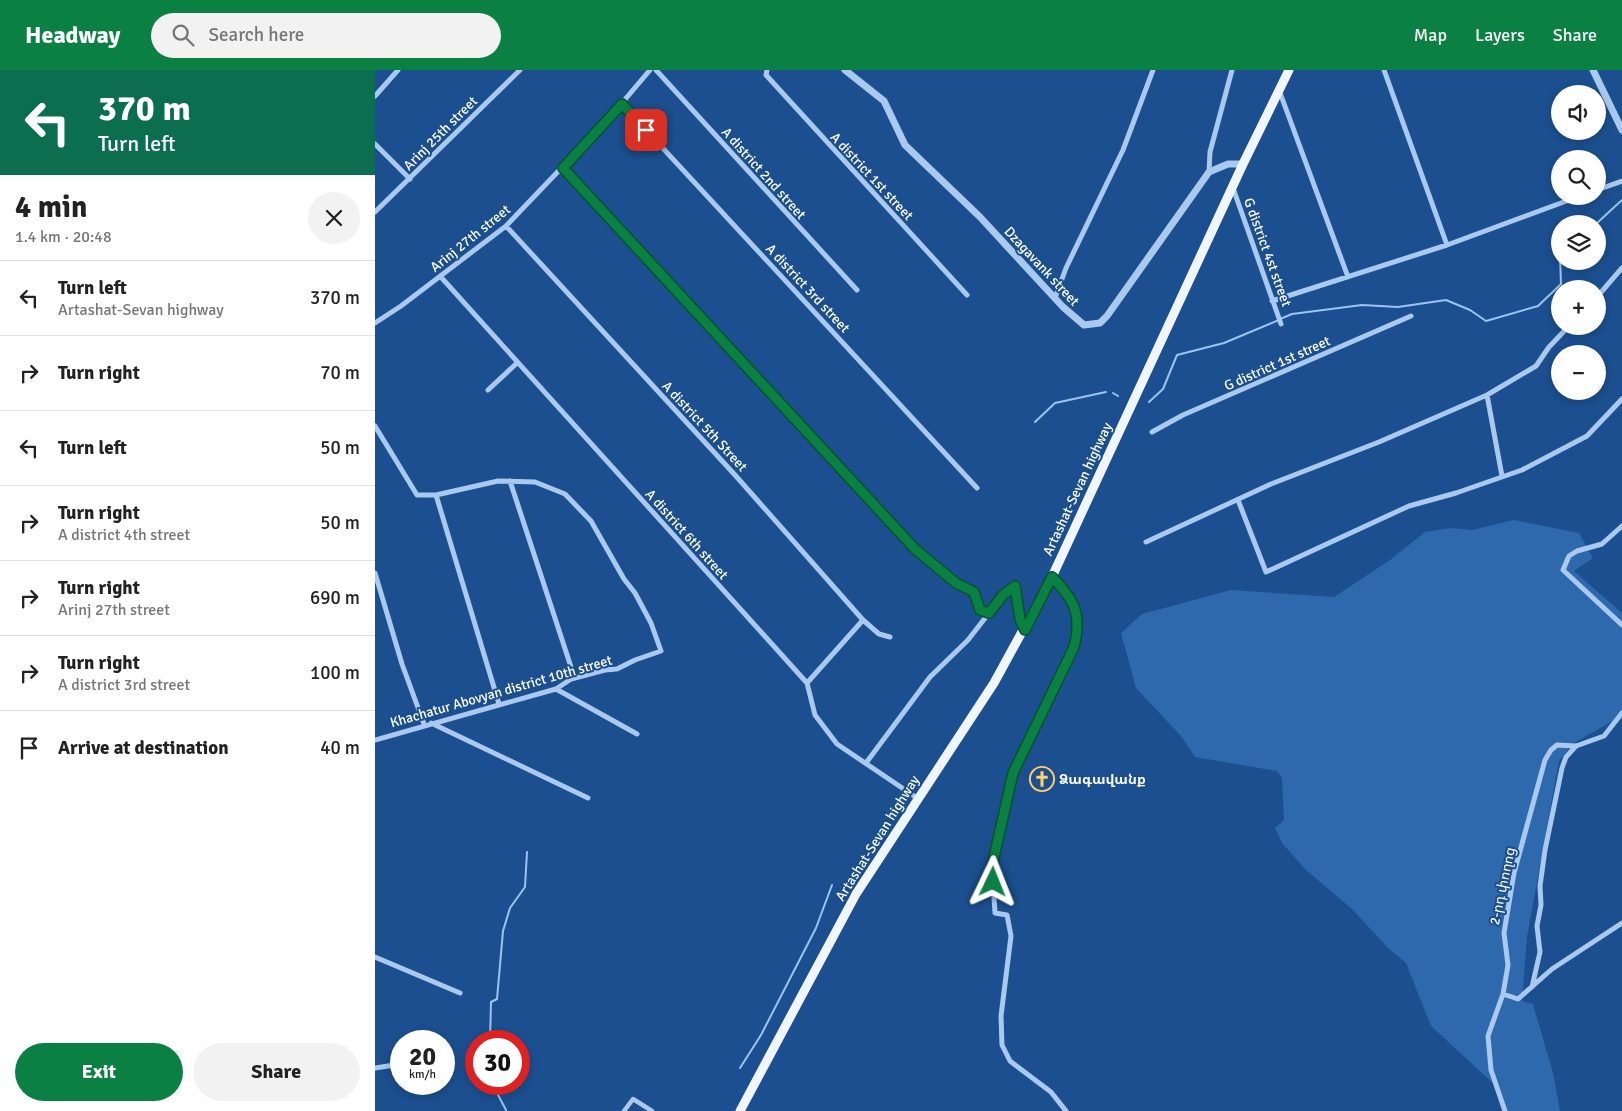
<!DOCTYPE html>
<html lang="en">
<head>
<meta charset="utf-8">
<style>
  :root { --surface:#fff; --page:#f2f2f2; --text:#222; --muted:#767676; --line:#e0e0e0; --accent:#0b8043 }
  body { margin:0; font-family:Signika,"Noto Sans Armenian",sans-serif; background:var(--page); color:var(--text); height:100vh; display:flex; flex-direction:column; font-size:19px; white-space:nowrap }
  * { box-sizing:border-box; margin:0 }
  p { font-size:16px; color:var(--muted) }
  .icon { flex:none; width:28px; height:28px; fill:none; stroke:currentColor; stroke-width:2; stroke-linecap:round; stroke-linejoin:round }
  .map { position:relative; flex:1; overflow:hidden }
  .drawer { display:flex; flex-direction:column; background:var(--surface); width:375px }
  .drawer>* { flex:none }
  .top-card { background:#0b6e4f; color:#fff; overflow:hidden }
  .tools { position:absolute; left:1176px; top:15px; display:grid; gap:10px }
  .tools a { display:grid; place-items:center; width:55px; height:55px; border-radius:50%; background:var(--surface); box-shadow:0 2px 8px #0003; font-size:25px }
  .speed { position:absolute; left:15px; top:960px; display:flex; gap:10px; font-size:25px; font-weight:700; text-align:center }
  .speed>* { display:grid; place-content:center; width:65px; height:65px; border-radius:50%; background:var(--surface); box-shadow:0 2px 8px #0003; line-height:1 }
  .speed small { font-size:12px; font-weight:400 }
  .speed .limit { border:8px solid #d22; background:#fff; color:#111 }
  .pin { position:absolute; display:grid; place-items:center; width:42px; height:42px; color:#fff; margin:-21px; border-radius:10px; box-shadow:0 2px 8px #0006 }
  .me { position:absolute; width:55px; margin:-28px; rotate:2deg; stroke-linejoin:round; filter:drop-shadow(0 0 4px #0008) }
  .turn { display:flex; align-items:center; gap:18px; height:105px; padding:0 15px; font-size:22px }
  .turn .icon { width:65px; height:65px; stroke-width:2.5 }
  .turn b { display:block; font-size:35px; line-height:42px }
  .round { display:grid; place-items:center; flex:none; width:52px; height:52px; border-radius:26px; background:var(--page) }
  .overview { display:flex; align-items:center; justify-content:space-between; height:85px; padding:0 15px }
  h1 { font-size:30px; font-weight:700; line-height:38px }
  .cta { display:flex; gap:10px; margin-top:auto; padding:10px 15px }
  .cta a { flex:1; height:58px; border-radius:30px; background:var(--accent); color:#fff; font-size:20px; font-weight:700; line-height:58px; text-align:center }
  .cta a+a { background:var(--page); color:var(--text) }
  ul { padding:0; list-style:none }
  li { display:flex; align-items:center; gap:15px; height:75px; padding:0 15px; border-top:1px solid var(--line) }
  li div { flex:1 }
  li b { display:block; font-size:19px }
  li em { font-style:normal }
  header { display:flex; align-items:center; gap:30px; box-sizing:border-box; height:70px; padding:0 25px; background:var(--accent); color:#fff }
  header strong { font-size:24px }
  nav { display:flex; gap:28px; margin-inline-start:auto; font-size:18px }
  .search { width:350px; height:45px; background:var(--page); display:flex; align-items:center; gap:12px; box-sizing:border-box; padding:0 18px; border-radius:28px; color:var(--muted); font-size:19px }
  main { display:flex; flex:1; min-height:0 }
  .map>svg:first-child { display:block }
  .green { fill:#2e69ad }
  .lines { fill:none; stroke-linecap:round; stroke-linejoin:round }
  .stream { stroke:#9cc4f0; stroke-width:2 }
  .pedestrian { stroke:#a9c9ee; stroke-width:4.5 }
  .minor { stroke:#a9c9ee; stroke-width:5 }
  .tertiary { stroke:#a9c9ee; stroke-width:7 }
  .primary { stroke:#f0f6ff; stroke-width:9 }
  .route-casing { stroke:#07532c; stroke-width:12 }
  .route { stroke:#0b8043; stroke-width:9 }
  .labels { text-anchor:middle; stroke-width:4; stroke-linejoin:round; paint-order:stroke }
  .street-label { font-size:14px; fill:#fff; stroke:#1b4f8f }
  .poi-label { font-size:14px; font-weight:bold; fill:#fff; stroke:#1b4f8f; text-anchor:start }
</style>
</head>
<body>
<header>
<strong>Headway</strong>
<div class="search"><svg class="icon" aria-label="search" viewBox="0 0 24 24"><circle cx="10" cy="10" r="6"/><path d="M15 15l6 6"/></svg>Search here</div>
<nav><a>Map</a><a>Layers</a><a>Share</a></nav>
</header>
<main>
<section class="drawer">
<div class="top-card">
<div class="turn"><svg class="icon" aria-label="left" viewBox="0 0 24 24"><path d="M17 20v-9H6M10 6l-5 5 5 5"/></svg><div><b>370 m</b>Turn left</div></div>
</div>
<div class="overview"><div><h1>4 min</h1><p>1.4 km · 20:48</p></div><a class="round"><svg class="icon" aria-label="close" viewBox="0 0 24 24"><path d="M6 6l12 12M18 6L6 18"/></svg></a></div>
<ul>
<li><svg class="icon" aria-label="left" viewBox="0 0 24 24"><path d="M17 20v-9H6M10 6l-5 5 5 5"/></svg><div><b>Turn left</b><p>Artashat-Sevan highway</p></div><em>370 m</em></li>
<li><svg class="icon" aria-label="right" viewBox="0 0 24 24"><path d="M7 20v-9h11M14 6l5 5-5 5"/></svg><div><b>Turn right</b></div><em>70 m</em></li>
<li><svg class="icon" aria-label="left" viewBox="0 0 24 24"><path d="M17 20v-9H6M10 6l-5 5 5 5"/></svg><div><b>Turn left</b></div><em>50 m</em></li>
<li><svg class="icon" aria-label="right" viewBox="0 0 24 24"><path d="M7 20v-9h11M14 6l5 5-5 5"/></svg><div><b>Turn right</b><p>A district 4th street</p></div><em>50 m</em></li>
<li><svg class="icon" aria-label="right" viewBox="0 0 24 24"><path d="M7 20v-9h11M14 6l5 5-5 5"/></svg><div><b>Turn right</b><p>Arinj 27th street</p></div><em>690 m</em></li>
<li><svg class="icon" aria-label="right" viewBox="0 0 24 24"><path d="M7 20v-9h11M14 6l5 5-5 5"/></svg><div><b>Turn right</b><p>A district 3rd street</p></div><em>100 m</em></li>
<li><svg class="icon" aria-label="arrive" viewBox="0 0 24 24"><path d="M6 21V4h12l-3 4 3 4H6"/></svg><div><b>Arrive at destination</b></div><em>40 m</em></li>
</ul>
<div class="cta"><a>Exit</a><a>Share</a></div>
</section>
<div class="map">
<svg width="1247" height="1041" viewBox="0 0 1247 1041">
  <rect width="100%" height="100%" fill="#1b4f8f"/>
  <path class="green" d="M1139 450 1204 463 1218 488 1199 501 1247 543V646L1197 674 1184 691 1152 867 1147 931 1158 934 1178 1003 1185 1041H1132L1121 1016 1056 956 1031 893 1013 878 978 840 930 799 907 773 900 758 909 750 907 708 902 701 820 687 806 666 761 618 746 563 767 544 856 520 959 527 1015 490 1050 462 1076 458 1097 460Z"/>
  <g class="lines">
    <path class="stream" d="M1221 154 1247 130
      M905 249 917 244 987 235 1023 237 1071 230 1095 240 1111 251 1163 236 1186 214 1185 186
      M738 323 743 326
      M774 332 788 319 802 285 849 273 904 250
      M660 352 680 333 731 322
      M115 971 116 932 122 929 128 861 135 838 150 817 152 782
      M365 998 386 965 441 858 457 815
      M121 1014V1021L131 1040"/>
    <path class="pedestrian" d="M249 1041 258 1029 277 1041"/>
    <path class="minor" d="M281 0 482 220
      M392 0 391 5 592 225
      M1009 0 1072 175
      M904 20 973 207
      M0 26 23 0
      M247 34 602 418
      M0 74 35 109
      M188 98 540 479 581 513 599 522 605 540 614 543
      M834 102 835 82 857 0
      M858 118 906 254
      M1222 120 1247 111
      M0 142 145 0
      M131 156 360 405 488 550 504 564 515 567
      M65 206 432 613 440 645 462 674 542 728
      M1222 227 1247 198
      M680 228 691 198 748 80 778 0
      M897 231 1072 175 1205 126
      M0 253 26 236 131 156 236 46 275 0
      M113 320 142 293
      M1112 325 1127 406
      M0 356 42 425H61L123 411 160 412 190 424 216 451 249 509 260 523 276 553 286 581 260 590 242 599 230 600 196 609 181 619 0 670
      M777 362 808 345 1036 246
      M135 411 197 600 196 609
      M61 425 124 634
      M863 430 891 502 1034 436 1081 423 1147 400 1212 366 1247 329
      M1247 456 1227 474 1202 481 1194 486 1188 500 1247 555
      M771 472 896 414 1004 372 1112 325 1161 296 1174 277 1194 256
      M0 503 27 594 49 654
      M677 507C700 530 707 545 699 577L638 703 617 796 620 843 632 845 636 866 626 946 627 975 635 991 676 1022 691 1041
      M432 613 488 550
      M181 619 262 664
      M56 653 213 728
      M491 693 555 607 593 570 628 525 640 516 645 549 649 559
      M0 887 85 923
      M1157 917 1165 882 1162 856 1166 835 1165 816 1170 780 1187 698 1191 687 1201 676
      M1128 924 1143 929 1177 899 1247 853
      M0 998 26 994
      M1130 1041 1116 1000 1113 966 1128 924 1133 895 1129 863 1139 803 1170 690 1176 680 1182 675 1201 676 1229 666 1247 643"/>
    <path class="tertiary" d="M470 0 509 31 530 75 605 147 688 237 709 255 725 253 732 246 834 102 853 94H868
      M1218 0 1247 60"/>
    <path class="primary" d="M365 1041 481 824 619 613 677 507 868 94 914 0"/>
  </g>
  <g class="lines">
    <defs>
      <path id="route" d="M271 60 247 34 188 98 540 479 581 513 599 522 605 540 614 543 628 525 640 516 645 549 650 560 677 507C700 530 707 545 699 577L638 703 617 796 618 812"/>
    </defs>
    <use href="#route" class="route-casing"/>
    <use href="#route" class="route"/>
  </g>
  <defs>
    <symbol id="church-ring" viewBox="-11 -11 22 22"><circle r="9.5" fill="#1b4f8f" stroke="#ffd166" stroke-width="1.5"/><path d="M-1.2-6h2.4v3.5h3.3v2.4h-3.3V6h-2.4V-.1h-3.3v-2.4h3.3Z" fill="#ffd166"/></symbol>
  </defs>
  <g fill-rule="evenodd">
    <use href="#church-ring" x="653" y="695" width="28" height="28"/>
  </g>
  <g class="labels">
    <g class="street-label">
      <text transform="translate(65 63) rotate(-45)" y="5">Arinj 25th street</text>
      <text transform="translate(389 103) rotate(48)" y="5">A district 2nd street</text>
      <text transform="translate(497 106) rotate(47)" y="5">A district 1st street</text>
      <text transform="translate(95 168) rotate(-39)" y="5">Arinj 27th street</text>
      <text transform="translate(893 182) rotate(70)" y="5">G district 4st street</text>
      <text transform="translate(667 196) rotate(47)" y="5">Dzagavank street</text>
      <text transform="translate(433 218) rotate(47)" y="5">A district 3rd street</text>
      <text transform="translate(902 293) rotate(-24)" y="5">G district 1st street</text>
      <text transform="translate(330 356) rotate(47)" y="5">A district 5th Street</text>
      <text transform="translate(702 419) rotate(-65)" y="5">Artashat-Sevan highway</text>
      <text transform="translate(312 464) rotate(48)" y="5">A district 6th street</text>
      <text transform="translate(126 621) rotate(-16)" y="5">Khachatur Abovyan district 10th street</text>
      <text transform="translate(502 768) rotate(-58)" y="5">Artashat-Sevan highway</text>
      <text transform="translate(1127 816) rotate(-78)" y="5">2-րդ փողոց</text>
    </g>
    <g class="poi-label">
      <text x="684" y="714">Ձագավանք</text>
    </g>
  </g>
</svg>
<div class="tools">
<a><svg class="icon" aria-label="sound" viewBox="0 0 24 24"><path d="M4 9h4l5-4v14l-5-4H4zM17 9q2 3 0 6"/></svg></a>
<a><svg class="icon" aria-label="search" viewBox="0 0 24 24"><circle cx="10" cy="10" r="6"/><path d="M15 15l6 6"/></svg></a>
<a><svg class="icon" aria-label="layers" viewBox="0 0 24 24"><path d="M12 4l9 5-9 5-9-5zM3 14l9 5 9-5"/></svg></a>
<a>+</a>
<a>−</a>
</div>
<div class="speed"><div>20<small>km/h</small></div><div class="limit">30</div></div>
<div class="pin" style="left:271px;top:60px;background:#d93025"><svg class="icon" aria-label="arrive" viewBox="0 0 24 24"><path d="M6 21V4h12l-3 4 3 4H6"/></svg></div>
<svg class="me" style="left:618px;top:812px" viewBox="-20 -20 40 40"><path d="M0-17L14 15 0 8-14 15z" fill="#0b8043" stroke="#fff" stroke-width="4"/></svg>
</div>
</main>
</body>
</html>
